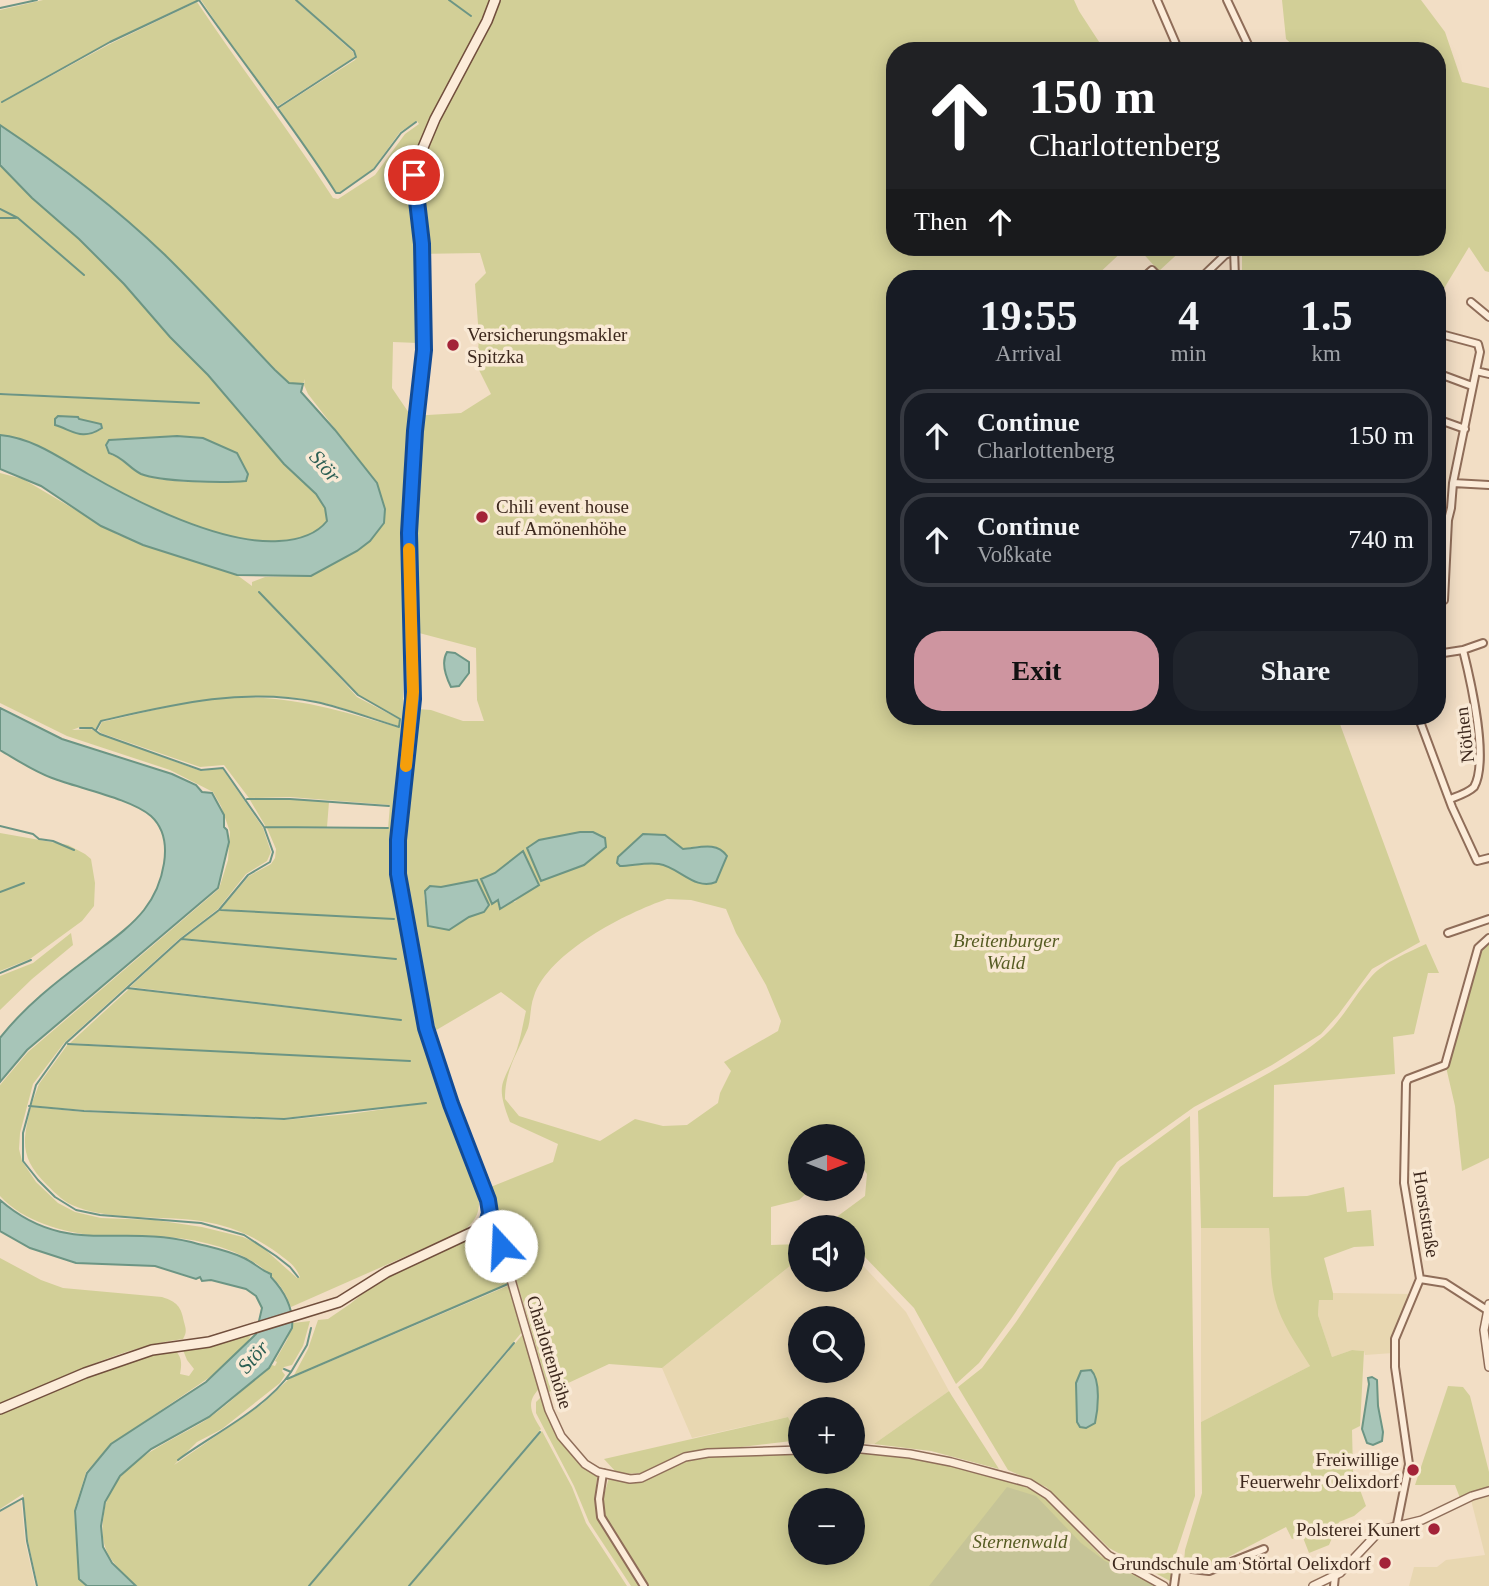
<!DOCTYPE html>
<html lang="en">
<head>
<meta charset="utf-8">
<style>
  :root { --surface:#171b24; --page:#20242c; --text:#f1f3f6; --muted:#9ea1a6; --line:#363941; --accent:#ce95a0 }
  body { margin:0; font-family:"Times New Roman",serif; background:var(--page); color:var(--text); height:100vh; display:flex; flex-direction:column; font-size:26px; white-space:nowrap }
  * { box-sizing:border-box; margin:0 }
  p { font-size:23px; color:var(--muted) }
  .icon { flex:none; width:38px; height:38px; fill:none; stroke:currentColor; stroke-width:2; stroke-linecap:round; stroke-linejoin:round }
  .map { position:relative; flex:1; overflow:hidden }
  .side { position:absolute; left:886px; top:270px; width:560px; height:455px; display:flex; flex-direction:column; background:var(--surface); border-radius:28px; box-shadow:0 4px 18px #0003 }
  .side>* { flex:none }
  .guide { position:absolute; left:886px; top:42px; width:560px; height:214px; border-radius:28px; box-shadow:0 4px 18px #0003; background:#202124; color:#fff; overflow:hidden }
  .needle { width:46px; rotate:90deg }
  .controls { position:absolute; left:788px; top:1124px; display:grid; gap:14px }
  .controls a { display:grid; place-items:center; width:77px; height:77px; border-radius:50%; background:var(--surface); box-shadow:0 4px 18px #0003; font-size:35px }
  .pin { position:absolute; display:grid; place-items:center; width:60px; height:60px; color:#fff; margin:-30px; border:4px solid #fff; border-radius:50%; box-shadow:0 2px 7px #0007 }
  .me { position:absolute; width:77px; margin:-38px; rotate:340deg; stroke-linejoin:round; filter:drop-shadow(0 0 5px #0008) }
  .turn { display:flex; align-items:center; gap:24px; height:147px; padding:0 28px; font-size:32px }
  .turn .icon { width:91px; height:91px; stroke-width:2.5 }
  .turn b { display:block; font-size:49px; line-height:60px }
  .then { display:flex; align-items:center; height:66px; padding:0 28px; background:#0003; gap:14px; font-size:26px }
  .eta { display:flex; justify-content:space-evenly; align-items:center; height:119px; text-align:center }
  .eta b { font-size:42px; font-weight:700; line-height:49px }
  .cta { display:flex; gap:14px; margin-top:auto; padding:14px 28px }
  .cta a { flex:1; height:80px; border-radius:28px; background:var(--accent); color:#111; font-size:28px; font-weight:700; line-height:80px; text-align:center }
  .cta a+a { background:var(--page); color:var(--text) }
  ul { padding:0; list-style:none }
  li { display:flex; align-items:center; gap:21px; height:94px; margin:0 14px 10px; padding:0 14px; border:4px solid var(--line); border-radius:28px }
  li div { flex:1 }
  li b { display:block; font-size:26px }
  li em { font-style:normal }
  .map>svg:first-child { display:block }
  .farmland { fill:#e8d7b1; fill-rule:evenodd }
  .green { fill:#d2cf97; fill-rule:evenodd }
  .cemetery { fill:#c6c497 }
  .water { fill:#a7c5b8; stroke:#6c9584; stroke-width:2 }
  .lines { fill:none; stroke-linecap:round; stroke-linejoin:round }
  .stream { stroke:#6c9584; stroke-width:2 }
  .minor-casing { stroke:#8f6d59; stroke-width:10 }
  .tertiary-casing { stroke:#8f6d59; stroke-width:10 }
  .secondary-casing { stroke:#714e3c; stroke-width:12 }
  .minor { stroke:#fcecd9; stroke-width:6 }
  .tertiary { stroke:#fcecd9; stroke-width:7 }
  .secondary { stroke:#fcecd9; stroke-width:9 }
  .route-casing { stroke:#114b97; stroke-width:18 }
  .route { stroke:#1a73e8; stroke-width:12 }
  .slow { stroke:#f59e0b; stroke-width:12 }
  .poi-dot { fill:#a32338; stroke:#f9e9d5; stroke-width:2.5 }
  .labels { text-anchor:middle; stroke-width:7; stroke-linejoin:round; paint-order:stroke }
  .poi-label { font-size:19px; fill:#3e291e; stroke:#f9e9d5; text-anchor:end }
  .street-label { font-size:19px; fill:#3e291e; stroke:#f9e9d5 }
  .park-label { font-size:19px; font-style:italic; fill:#565c23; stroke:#f9e9d5 }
  .water-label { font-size:21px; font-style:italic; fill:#2c5f54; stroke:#f9e9d5 }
</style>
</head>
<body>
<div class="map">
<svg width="1489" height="1586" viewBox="0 0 1489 1586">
  <rect width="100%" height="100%" fill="#f2dec5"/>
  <path class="farmland" d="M1201 1228H1269L1271 1265 1310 1366 1201 1422Z
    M800 1258V1279H852V1258H856L906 1312 949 1391 874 1444 852 1443V1409H800V1438L788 1417 692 1438 662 1368ZM800 1318H852V1370H800Z
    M1333 1293 1412 1294 1395 1333 1393 1353 1365 1355 1364 1351 1352 1350 1332 1357 1318 1315 1319 1300H1332Z
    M1489 1494V1586H1409L1414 1567H1437L1446 1560 1485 1555 1471 1500Z
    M21 1500 25 1541 35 1586H0V1512Z"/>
  <path class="green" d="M43 0H198L110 42 1 103 110 44 197 2C241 68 290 131 333 198L338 199 375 175 405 134 419 124 417 121 400 132 373 169 340 193 336 192 279 108 355 60 357 57 354 51 297 0H1074L1079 11 1105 51H894V247H1127L1094 278H894V716H1337L1420 942 1372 969 1338 1015 1321 1034 1272 1065 1194 1107 1117 1162 1011 1319 979 1363 956 1384 914 1308 861 1253 856 1258H852V1227H823L865 1196 867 1174 852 1154V1136H800V1188H812L799 1200 771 1207V1245L800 1244V1258L662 1368 609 1364 549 1392 525 1308 494 1211 462 1145 457 1141C464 1173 499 1205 463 1231L291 1307C273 1254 206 1239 157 1236 137 1235 117 1238 97 1236 63 1232 24 1222 0 1196V1085L28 1052 219 889 228 860 230 832 221 806 213 792 170 770 67 736 0 703V473L23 479 118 535 237 575 252 586V582L265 577 311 576 370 541 384 523 377 483 308 394 304 385 305 379 303 384 289 383 162 252 74 177 0 125V10ZM480 253 486 273 475 284 479 337 477 366 491 394 461 413 411 416 392 388 393 342 418 343 416 254ZM404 629 476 648 477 700 484 721H463L431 710 403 708ZM307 641 358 695 401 719 400 728C344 712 289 694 230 698 187 700 144 713 102 722L98 730 101 733 200 767 224 765 249 798 290 797 390 805 388 829 267 828 276 849 275 858 271 864 249 876 221 909 393 919 220 910 182 939 394 959 181 940 130 987 389 1018 129 989 70 1043 406 1061 68 1044 39 1084 31 1106 84 1110 284 1118 427 1103 350 1114 284 1120 84 1112 31 1107C22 1142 20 1158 47 1185 56 1194 65 1203 77 1207 114 1221 162 1215 201 1221 232 1226 254 1236 279 1254 289 1262 295 1265 300 1277L297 1278 260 1245 243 1237 202 1227 155 1220 101 1218 75 1212 58 1203 36 1182 22 1161 19 1149 20 1133 33 1084 64 1043 179 939 218 909 246 874 267 861 271 852 263 828 222 768 201 771 100 734 91 729 72 730 80 727 95 729 101 721C171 705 243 687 315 701 343 707 371 718 399 726V719L357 697ZM643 834C664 834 666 837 683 849L698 846 716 847 725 862 718 878 701 883 670 867 657 863 629 866 618 857ZM495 873 539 884 520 896 515 902 498 900 492 903 481 880ZM471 882 489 905 484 912 469 917 449 930 428 926 424 895 430 886 441 887ZM667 899 691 900 726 909 736 933 766 985 781 1021 778 1031 724 1062 731 1071 720 1093 718 1103 687 1125 663 1126 635 1119 600 1141 519 1116 505 1099C505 1070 517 1054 528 1028 531 1018 530 1006 534 996 549 952 626 913 667 899ZM501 992 526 1011C523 1023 521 1037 517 1049 504 1085 494 1081 510 1122L558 1144 553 1162 488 1188 462 1130 433 1032Z
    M201 0H295L353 52 355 57 278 106 234 49Z
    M1282 0H1421L1445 32 1462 82 1489 88V272L1485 271 1469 247 1437 300V278H1242V247H1437V51H1299L1286 39Z
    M0 165 32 198 79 239 124 284 170 337 208 375 284 464 316 494 325 508 327 522C315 536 297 540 279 541 222 545 137 503 88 474 60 458 32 438 0 435V394L196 403 0 393ZM58 416H78L79 419 101 424 103 428C83 442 73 431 55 425V419ZM177 436 203 438 237 453 248 474 246 481C222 483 162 484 141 474 129 469 122 458 109 454L105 446 109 439Z
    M1137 247H1185L1159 271Z
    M290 799 329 802 327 827H266L250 800Z
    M0 833 68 845 85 854 91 859 95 883 94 906 82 921 30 959 0 971Z
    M71 933 73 945 32 979 0 1010V976L33 963Z
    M1489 942V1158L1462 1171 1455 1106 1446 1067 1481 949Z
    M1426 944 1439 973H1428L1414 1034 1393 1037 1395 1074 1274 1085 1273 1197 1307 1196 1344 1187 1347 1212 1371 1210 1374 1246 1354 1247 1324 1258 1333 1293V1300H1319L1318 1315 1332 1357 1352 1350 1364 1351 1360 1426 1352 1430 1353 1471 1366 1506 1354 1516 1339 1522 1329 1545 1309 1553 1302 1535 1292 1539 1286 1527 1211 1566 1203 1567 1184 1562 1185 1550 1202 1493 1201 1422 1310 1366C1297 1345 1281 1323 1275 1299 1269 1276 1271 1252 1269 1228H1201L1198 1111C1237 1089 1291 1065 1324 1036 1343 1019 1354 996 1371 977 1384 962 1409 952 1426 944Z
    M1190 1116 1195 1496 1173 1563 1170 1581 1109 1548 1046 1487 1008 1470 958 1387 982 1368 1016 1322 1120 1167Z
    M486 1232 492 1235 509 1283 293 1377 308 1349 318 1320 328 1319 350 1304 391 1271Z
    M0 1258 41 1280 63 1288 162 1297C177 1302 181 1306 184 1322 186 1329 187 1332 183 1339 120 1347 59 1379 0 1404Z
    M510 1285 522 1332 309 1586H137C111 1562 98 1551 104 1513 112 1462 168 1444 206 1420 221 1410 235 1397 248 1386 256 1379 266 1373 272 1365L275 1366 277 1362 275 1361 287 1340 293 1323 310 1321 303 1346 292 1365 284 1367 282 1371 285 1375 280 1383 222 1429 197 1442 174 1465 262 1404 289 1379Z
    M251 1334 246 1347 210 1377 111 1444 86 1472 74 1511 79 1579 86 1586H38L28 1541 23 1494 0 1509V1411L153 1351 174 1349C182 1357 182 1363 180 1374L189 1376 194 1369 187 1360 183 1350 217 1344Z
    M523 1334 539 1389C525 1403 532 1414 541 1429L409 1586H310Z
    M1448 1386 1463 1387 1470 1396 1489 1472V1488L1460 1498 1455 1485H1415Z
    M949 1391 952 1396 999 1469 931 1451 874 1444Z
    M542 1396C549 1420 557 1441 576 1459 582 1466 591 1470 597 1477L595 1498 599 1519 640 1586H631L589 1522 574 1486 536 1413V1402Z
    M788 1417 800 1440 683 1454 643 1473 625 1474 616 1472 604 1459Z
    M542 1431 572 1487 586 1523 627 1586H410Z
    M852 1453 911 1457 956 1465 1029 1488 1046 1498 1101 1556 1159 1586H647L603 1512V1498L609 1478 627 1483 643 1481 687 1461 709 1457 800 1454V1461H852ZM800 1500H852V1552H800Z"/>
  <path class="cemetery" d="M1007 1487 1036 1496 1081 1543 1105 1561 1154 1586H929Z"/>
  <path class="water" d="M0 125C57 163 114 206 164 254 202 291 238 331 275 370L289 383 303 384 301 392 335 430 377 483 385 509 384 523 370 541 357 551 311 576 237 575 143 545 101 526 41 486 0 469V435C33 438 60 458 88 474 138 503 222 545 279 541 297 540 315 536 327 521L325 508 316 494 284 464 208 375 170 337 124 284 79 239 32 198 0 165Z
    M58 416 78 417 79 419 101 424 102 428C82 441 74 431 55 425V419Z
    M177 436 203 438 237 453 248 474 246 481C224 483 161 482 141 474 129 468 123 457 109 453L106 445 109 440Z
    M447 652 455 653 469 662V673L459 686 451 687C446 677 441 662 447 652Z
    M0 708 62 739 172 774 196 785 202 792 212 793 224 815V827L227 830 229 842 218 888 27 1050 0 1082V1038C24 1007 56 982 87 959 106 944 129 929 144 910 162 887 177 840 151 816 132 799 78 788 52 778 33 771 17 760 0 750Z
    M580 832H593L605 838 606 847 584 865 541 881 527 848 539 840Z
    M643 834 665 835 683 849C699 848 716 841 727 856L716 882C695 891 679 867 659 864 646 862 632 866 620 866L617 863 618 857Z
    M523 851 539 885 500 909 498 900 492 904 481 879 495 873Z
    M477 880 489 905 484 912 469 917 449 930 428 926 425 891 430 886 441 887Z
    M0 1200C65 1257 120 1224 191 1242 209 1247 227 1250 244 1258 253 1262 262 1271 271 1274V1277C284 1291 294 1308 292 1328L269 1368 209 1417 151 1449 120 1476 105 1502 101 1526 103 1547 112 1563 136 1586H87L79 1579 75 1511 87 1473 111 1444 206 1382 256 1334 262 1308 256 1296 246 1289 211 1280 202 1281 200 1277 196 1279 155 1266 76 1263 30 1248 0 1231Z
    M1091 1370C1101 1380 1098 1410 1095 1423L1086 1428 1080 1427 1077 1422 1076 1383 1081 1371Z
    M1372 1377 1377 1380 1378 1406 1383 1432 1382 1441 1373 1445 1367 1443 1362 1429 1369 1384 1368 1378Z"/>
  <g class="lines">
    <path class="stream" d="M199 0C244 65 294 126 336 193H340L374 169 401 133 416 122
      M449 0 471 16
      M0 8 37 0
      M2 102 110 42 199 0
      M279 107 356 57 354 51 296 0
      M0 209 18 218 84 275
      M0 218H16
      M0 394 199 403
      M80 728H92L100 734 201 770 223 768 264 827 273 852 270 862 248 875 219 910 181 939 66 1043 36 1085 23 1133V1161L38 1180 55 1197 76 1210 100 1215 201 1223 244 1235 276 1256 290 1267 298 1277
      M96 730 101 721C171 705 244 687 316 702 344 708 372 719 399 727L400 719 358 695 259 592
      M247 799H290L389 806
      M0 826 33 834 39 839 53 841 74 850
      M264 827 388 828
      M0 892 24 883
      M221 910 394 919
      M181 939 396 959
      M0 973 31 960
      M127 988 401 1020
      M68 1044 410 1061
      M29 1106 84 1111 284 1119 426 1103
      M284 1369 291 1372 307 1345 311 1328
      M287 1379 508 1284
      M178 1460C213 1434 266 1409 291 1372
      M0 1511 23 1498 27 1541 37 1586
      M309 1586 514 1343
      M409 1586 540 1432"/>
    <defs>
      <path id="minor" d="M1157 0 1179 51
        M1227 0 1251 51
        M1234 249 1235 278
        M1143 278 1152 270 1160 278
        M1201 278 1225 255 1234 251
        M1471 302 1489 317
        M1437 333 1478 344 1480 352 1476 371
        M1437 373 1472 386
        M1489 374 1476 371 1453 483 1489 485
        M1437 419 1465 429
        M1437 520H1448
        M1444 600 1448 520 1451 508 1453 483
        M1463 650 1483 643
        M1437 654 1463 650C1471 682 1489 761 1474 787 1468 793 1458 796 1450 799
        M1418 716 1452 807 1477 861 1489 858
        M1448 933 1489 919
        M1420 1279 1445 1283 1487 1310
        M603 1473 599 1499 601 1517 644 1586
        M1397 1524 1409 1464 1395 1367V1339L1420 1279 1404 1183 1406 1083 1408 1079 1445 1065 1478 948 1489 938
        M1174 1586 1177 1564 1192 1569 1209 1571 1264 1549
        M1334 1586 1335 1576"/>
      <path id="tertiary" d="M488 1220 496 1228 549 1410 561 1436 585 1464 598 1472 630 1479 641 1478 685 1457 708 1453 800 1450
        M1489 1304 1484 1330 1489 1367
        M852 1448 910 1454 951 1462 1029 1483 1048 1495 1108 1555 1164 1586
        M1313 1586 1340 1573 1375 1536 1385 1529 1422 1520 1472 1496 1489 1491"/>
      <path id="secondary" d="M0 1409 85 1373 152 1350 209 1342 339 1302 387 1272 479 1229 490 1215 488 1200 451 1104 427 1028 398 866V840L412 705 409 533 414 438 423 350 422 244 414 175 419 157 435 119 487 21 495 0"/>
    </defs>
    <use href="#minor" class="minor-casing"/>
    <use href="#tertiary" class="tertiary-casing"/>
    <use href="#secondary" class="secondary-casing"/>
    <use href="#minor" class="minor"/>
    <use href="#tertiary" class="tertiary"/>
    <use href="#secondary" class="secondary"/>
  </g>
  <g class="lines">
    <defs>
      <path id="route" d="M414 175 422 244 424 350 415 431 409 533 413 699 398 840V874L426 1028 451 1104 488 1200 490 1213 488 1220 495 1228 501 1246"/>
    </defs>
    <use href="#route" class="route-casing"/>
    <use href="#route" class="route"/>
    <path class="slow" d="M406 766 413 692 409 549"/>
  </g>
  <g class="poi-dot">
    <circle cx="453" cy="345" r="7"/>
    <circle cx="482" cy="517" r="7"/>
    <circle cx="1413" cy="1470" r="7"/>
    <circle cx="1434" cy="1529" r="7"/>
    <circle cx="1385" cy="1563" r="7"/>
  </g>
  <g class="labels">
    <g class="poi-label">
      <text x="467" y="341" text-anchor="start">Versicherungsmakler<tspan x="467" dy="22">Spitzka</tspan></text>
      <text x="496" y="513" text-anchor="start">Chili event house<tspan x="496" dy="22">auf Amönenhöhe</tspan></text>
      <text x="1399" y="1466">Freiwillige<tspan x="1399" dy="22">Feuerwehr Oelixdorf</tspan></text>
      <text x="1420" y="1536">Polsterei Kunert</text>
      <text x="1371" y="1570">Grundschule am Störtal Oelixdorf</text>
    </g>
    <g class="street-label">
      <text transform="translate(1464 735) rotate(-97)" y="7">Nöthen</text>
      <text transform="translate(1427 1214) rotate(81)" y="7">Horststraße</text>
      <text transform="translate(550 1352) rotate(73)" y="7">Charlottenhöhe</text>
    </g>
    <g class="park-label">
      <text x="1006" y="947">Breitenburger<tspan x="1006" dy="22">Wald</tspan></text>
      <text x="1020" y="1548">Sternenwald</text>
    </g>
    <g class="water-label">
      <text transform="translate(325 466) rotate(49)" y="7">Stör</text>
      <text transform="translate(253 1357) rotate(-49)" y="7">Stör</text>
    </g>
  </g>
</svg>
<div class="controls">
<a><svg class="needle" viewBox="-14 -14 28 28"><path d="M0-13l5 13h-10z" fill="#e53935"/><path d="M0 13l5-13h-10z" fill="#9ea1a6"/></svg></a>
<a><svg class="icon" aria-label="sound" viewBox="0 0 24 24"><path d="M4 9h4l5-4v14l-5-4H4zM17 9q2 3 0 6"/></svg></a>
<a><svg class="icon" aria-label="search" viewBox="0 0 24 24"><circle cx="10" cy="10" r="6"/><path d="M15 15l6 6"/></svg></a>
<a>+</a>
<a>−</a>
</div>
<div class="pin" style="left:414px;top:175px;background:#d93025"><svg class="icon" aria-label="arrive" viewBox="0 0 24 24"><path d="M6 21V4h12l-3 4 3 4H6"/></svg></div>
<svg class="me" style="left:501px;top:1246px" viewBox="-20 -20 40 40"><circle r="19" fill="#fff"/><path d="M0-13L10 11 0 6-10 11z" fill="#1a73e8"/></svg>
<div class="guide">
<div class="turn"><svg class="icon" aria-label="ahead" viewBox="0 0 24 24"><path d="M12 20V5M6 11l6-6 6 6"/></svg><div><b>150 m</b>Charlottenberg</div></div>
<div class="then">Then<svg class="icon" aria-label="ahead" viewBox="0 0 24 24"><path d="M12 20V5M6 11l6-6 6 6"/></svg></div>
</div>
<section class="side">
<div class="eta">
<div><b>19:55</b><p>Arrival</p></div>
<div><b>4</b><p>min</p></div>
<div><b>1.5</b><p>km</p></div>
</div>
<ul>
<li><svg class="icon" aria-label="ahead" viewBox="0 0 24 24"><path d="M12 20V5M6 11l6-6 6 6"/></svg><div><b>Continue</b><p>Charlottenberg</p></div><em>150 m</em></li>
<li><svg class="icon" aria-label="ahead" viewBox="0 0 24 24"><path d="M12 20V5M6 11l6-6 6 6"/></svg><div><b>Continue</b><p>Voßkate</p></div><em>740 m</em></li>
</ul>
<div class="cta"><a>Exit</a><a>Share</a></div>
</section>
</div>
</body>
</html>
